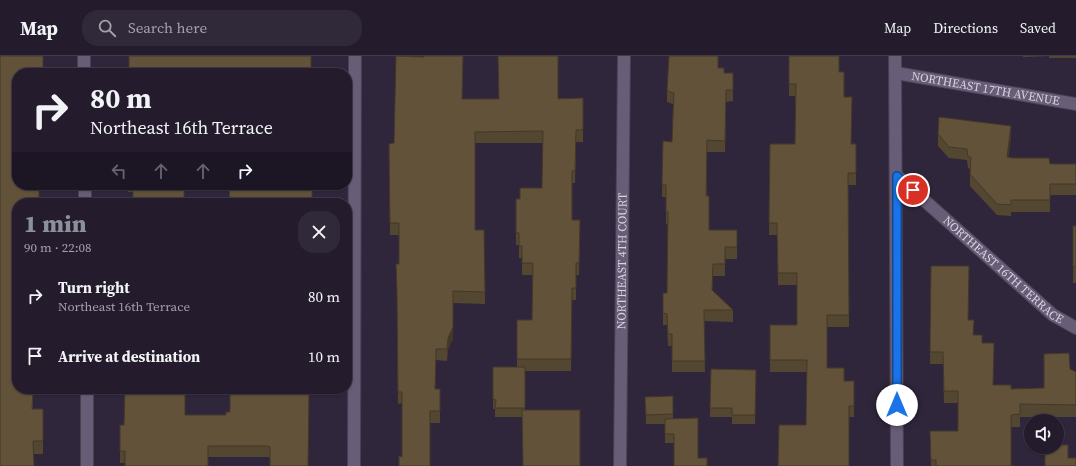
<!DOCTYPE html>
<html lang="en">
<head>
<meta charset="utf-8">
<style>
  :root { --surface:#241c2d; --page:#302939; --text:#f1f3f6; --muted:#a3a1aa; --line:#413a49; --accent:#8c9099 }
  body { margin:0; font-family:"Source Serif 4",serif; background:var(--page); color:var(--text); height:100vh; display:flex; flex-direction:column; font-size:15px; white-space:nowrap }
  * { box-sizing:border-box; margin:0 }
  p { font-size:13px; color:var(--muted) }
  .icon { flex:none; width:22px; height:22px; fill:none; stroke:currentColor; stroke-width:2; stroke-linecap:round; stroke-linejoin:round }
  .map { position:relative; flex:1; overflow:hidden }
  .drawer { position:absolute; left:12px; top:142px; width:340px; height:196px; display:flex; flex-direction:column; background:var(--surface); border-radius:16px; box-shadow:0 1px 3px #0004,0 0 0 1px var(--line) }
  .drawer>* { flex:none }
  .hud { position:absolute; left:12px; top:12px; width:340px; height:122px; border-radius:16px; box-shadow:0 1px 3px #0004,0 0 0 1px var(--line); background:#241c2d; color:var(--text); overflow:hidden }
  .fabs { position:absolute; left:1024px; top:358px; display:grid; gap:8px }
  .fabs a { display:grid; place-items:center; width:40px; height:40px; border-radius:50%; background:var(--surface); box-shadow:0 1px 3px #0004,0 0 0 1px var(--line); font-size:20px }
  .pin { position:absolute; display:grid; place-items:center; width:34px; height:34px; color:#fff; margin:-17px; border:2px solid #fff; border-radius:50%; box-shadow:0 1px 4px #0007 }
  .me { position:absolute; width:44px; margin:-22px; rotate:0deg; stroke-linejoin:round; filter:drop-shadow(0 0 3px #0008) }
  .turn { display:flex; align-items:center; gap:14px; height:84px; padding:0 12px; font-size:18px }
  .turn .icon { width:52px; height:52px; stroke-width:2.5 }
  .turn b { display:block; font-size:28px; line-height:34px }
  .lanes { display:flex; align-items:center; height:38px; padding:0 12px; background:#0003; justify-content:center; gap:20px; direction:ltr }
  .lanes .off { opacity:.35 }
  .round { display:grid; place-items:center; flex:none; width:42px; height:42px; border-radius:16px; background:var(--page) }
  .head { display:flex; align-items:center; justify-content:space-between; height:68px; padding:0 12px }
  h1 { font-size:24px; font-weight:800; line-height:30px; color:var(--accent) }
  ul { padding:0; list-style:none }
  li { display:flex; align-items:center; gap:12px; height:60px; padding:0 12px }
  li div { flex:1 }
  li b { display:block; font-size:15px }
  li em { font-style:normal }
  header { display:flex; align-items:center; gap:24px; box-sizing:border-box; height:56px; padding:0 20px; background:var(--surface); border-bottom:1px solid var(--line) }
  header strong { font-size:19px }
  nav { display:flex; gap:22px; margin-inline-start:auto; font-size:14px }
  .search { width:280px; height:36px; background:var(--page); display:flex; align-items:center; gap:10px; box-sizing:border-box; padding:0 14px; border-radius:16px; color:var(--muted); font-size:15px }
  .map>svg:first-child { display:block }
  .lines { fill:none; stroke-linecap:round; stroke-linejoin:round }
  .minor-casing { stroke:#4a4154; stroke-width:14 }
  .minor { stroke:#685d77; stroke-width:12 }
  .wall { fill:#534731 }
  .shaded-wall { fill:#443928 }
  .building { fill:#615239; stroke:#443928 }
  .route-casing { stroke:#114b97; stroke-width:10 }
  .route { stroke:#1a73e8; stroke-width:7 }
  .labels { text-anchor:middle; stroke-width:3.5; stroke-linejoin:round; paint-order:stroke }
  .street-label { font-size:12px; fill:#d8d2e1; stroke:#261c32 }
</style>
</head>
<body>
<header>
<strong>Map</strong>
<div class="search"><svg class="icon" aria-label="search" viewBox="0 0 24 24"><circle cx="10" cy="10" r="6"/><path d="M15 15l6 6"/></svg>Search here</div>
<nav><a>Map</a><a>Directions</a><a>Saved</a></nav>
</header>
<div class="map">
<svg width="1076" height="410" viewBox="0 0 1076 410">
  <rect width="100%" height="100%" fill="#30263c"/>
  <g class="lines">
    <defs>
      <g id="minor">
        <path d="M84 0V17"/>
        <path d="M895 0 897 410"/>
        <path id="s1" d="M896 17 1076 48"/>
        <path id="s2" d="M897 120 1053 259 1076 272"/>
        <path d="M85 129V147"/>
        <path d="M87 333V410"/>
        <path d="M354 410 355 0"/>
        <path id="s3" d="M620 410 624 0"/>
      </g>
    </defs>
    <use href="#minor" class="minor-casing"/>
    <use href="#minor" class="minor"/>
  </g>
  <path class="wall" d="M0 0H43V17H17V129H39V147H17V333H33V353H43V398H33L34 410H0Z
    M129 0 311 17H118L129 14Z
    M789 0 839 16 851 88 856 100V129H848L849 271H827V312L844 325H854V361H849L806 369 807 316H770V269H797V229H778L777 179H769L770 88H795V40H789Z
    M1023 0H1076V2H1049V0L1023 1Z
    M718 12 724 17H733V45L726 46 725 96H707V140L709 174H737V203H725V220H713L712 234 733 254V266L704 265 705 316H672V290H668L667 269H663V237H667L668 168H666V141H662L663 85 672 86 673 48 667 46V35Z
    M583 42V86H576L575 127H572V164L580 176 579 219H576V244H572L571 315H525V354L522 361H495V353H493V311H517V264H532L533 219H522V202H519V189H516V143H520L542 132 543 87H475V174L485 236V248L453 247V283L448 293 447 305 436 304 435 333H440V367H430L402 401V347L398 348 397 247 399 208V179H390L389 99 394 87 463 43Z
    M938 78 1011 81 1008 101 1050 108H1076V139H1050V156H1011V160L997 159 970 130V113L968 112 967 104 949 102 938 90Z
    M126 129H184V144L189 147 133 136H128V133H126Z
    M229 129H314V133H312Z
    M1073 170H1076V227H1073Z
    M931 210 968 264 974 279 982 287 993 329 1011 333 1044 332 1070 313 1076 316V361H1020V371H1011V410H1015H931L930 375H958V347H944L943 308H930Z
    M711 313 756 314 755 368H732V361H710Z
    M309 333 270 402 268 401H208L120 407V369H124L185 359H226L230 356Z
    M673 340V363L698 402 707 410 674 387H665V368H646L645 341Z"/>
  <path class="shaded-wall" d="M1011 70V81L1007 112V101Z
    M453 271V283L448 293 447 305V293L448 282Z"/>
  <path class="building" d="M0 0H43V17H17V129H39V147H17V333H33L32 353H43V385H33L34 410H0Z
    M129 0H311V17H247L244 15 204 14V17H118V14H129Z
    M396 0 424 1V0H463L462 43H499L498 0H558V43L583 42V74H576L575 115H572V164H580L579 207H576V232H572L571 303H517V264H532L533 207H522V190H519V177H516V143H520V132H542L543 75 475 76V174H484L485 236 453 235V271L448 282 447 293H436L435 333H440V355H430V410H399V400L402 401V336H398L397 235 396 208H399V167H390L389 88 394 87Z
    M669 0H718V12H724V17H733V34H726L725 85 707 84 706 140H709V174H737V191H725V208H713L712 234 733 254H704L705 305H672V278H668L667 258 663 257V237H667L668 156H666V129H662L663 85 672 86 674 37 667 35Z
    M789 0H839V16H844V41H852L851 88H856V117H848L849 259H827V312H844V325H854V350H849V410H778L779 369H806L807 304H770V269H797V217H778L777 167H769L770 88H795L796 28H789Z
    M939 61 1011 70 1007 101 1012 102H1049L1050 108H1076V128H1050V144H1011V149L997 148 970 118 971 101H968L967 93 949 91 938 78Z
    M133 129H184V144H189V147H133Z
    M229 129H312V147H230Z
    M1073 170H1076V211H1073Z
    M931 210H969L968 264H974L973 279H982V287H994L993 329H1011V333L1044 332V298L1069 297 1070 313 1076 316V349L1020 348V358L1011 359V410H1015H936V404H931L930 375H958V335H944L943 296H930Z
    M493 311H525V352H495L496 344 493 343Z
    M711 313 756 314 755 359H732V352H710Z
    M125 333H185V359H226V356H230V333H309L308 410H270V391L268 390H208V410H125V395H120V369H124Z
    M673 340V358L646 359 645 341Z
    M522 354H580V410H523Z
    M698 362V402H707V410H674V378H665V363Z
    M1057 389H1068V402H1076V410H1045V391H1057Z"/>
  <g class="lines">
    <defs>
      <path id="route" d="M897 349V120L913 134"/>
    </defs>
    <use href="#route" class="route-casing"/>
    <use href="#route" class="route"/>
  </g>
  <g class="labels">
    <g class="street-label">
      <text dy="4" stroke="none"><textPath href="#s1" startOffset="91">NORTHEAST 17TH AVENUE</textPath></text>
      <text dy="4" stroke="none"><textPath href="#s3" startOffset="205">NORTHEAST 4TH COURT</textPath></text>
      <text dy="4" stroke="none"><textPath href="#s2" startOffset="142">NORTHEAST 16TH TERRACE</textPath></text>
    </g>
  </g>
</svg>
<div class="fabs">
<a><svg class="icon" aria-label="sound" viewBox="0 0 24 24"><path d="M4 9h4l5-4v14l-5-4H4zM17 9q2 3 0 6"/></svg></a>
</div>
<div class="pin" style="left:913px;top:134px;background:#d93025"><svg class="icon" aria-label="arrive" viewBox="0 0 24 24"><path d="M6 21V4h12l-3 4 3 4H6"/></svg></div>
<svg class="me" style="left:897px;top:349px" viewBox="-20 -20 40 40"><circle r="19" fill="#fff"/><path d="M0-13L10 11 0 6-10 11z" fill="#1a73e8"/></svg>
<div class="hud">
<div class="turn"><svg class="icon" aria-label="right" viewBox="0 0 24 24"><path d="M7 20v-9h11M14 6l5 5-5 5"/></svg><div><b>80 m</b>Northeast 16th Terrace</div></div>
<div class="lanes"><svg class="icon off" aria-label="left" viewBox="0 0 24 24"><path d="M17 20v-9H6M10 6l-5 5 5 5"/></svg><svg class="icon off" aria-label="ahead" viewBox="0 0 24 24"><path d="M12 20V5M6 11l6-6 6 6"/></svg><svg class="icon off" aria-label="ahead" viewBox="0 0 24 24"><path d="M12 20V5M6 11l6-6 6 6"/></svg><svg class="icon" aria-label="right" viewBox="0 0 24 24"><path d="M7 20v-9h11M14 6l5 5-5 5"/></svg></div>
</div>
<section class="drawer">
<div class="head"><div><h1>1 min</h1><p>90 m · 22:08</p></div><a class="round"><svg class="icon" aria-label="close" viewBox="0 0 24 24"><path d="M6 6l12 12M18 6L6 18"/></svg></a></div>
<ul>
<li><svg class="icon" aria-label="right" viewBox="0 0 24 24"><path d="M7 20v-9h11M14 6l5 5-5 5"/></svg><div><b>Turn right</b><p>Northeast 16th Terrace</p></div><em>80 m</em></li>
<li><svg class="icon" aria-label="arrive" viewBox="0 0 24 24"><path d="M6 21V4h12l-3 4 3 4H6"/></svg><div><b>Arrive at destination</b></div><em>10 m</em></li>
</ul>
</section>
</div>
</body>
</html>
